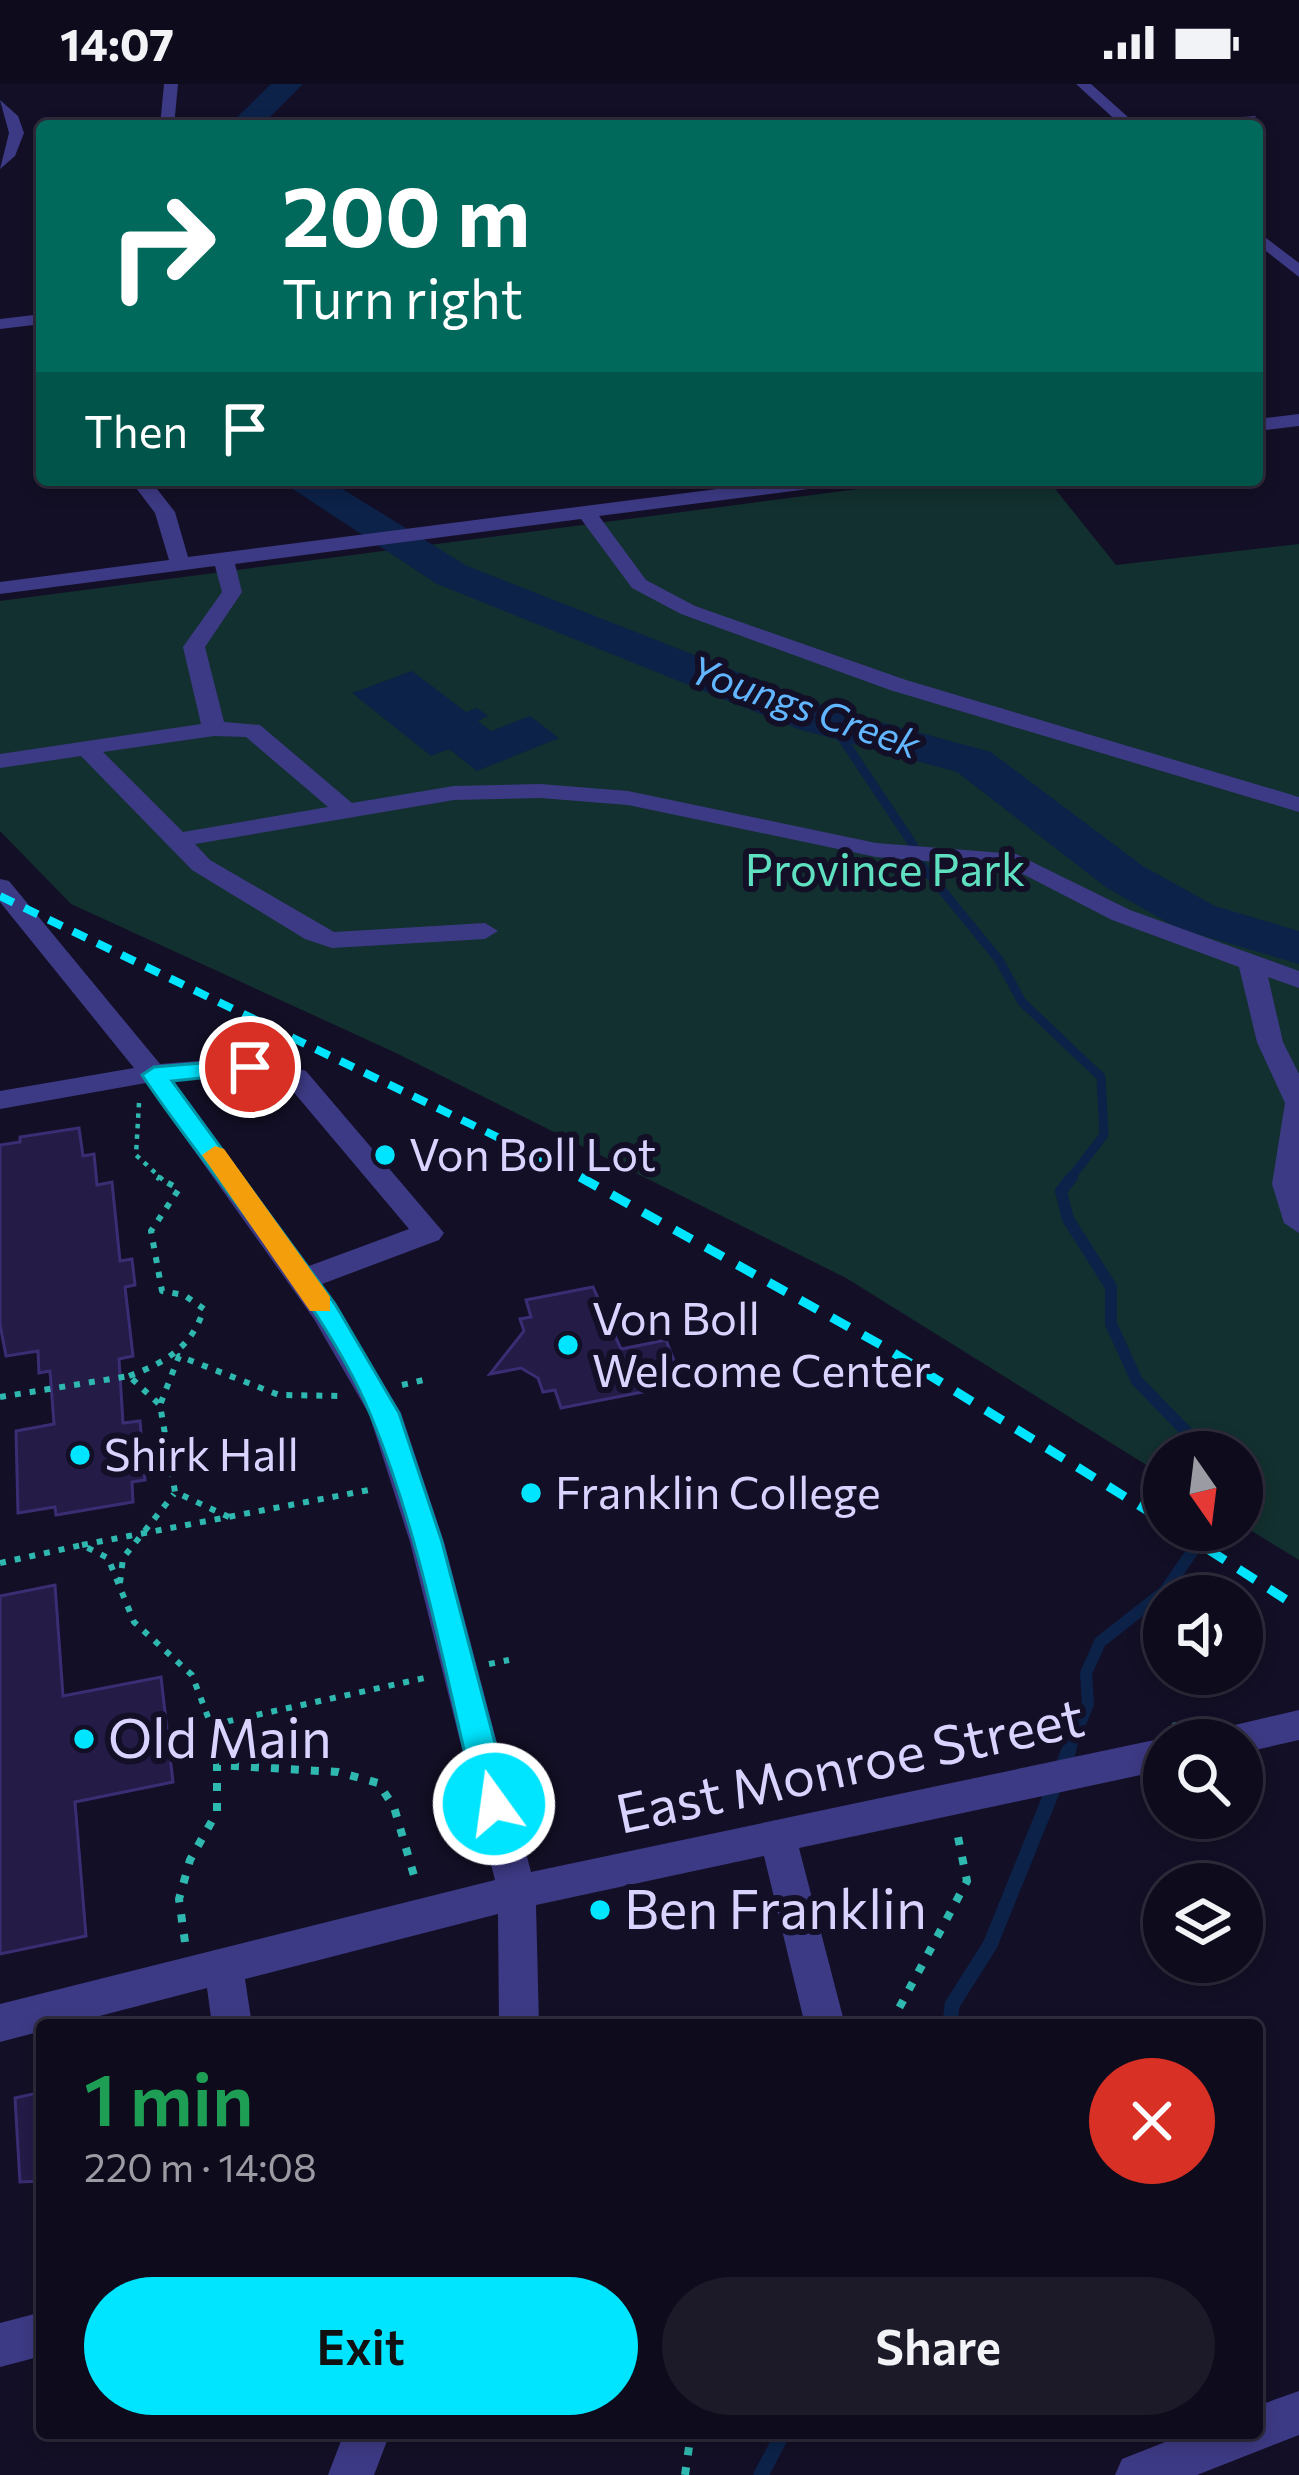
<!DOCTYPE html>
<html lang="en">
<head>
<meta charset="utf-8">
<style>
  :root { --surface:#0e0b1c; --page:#1c1929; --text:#f1f3f6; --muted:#9b9ba3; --line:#2e2b3b; --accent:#00e5ff }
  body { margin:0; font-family:Commissioner,sans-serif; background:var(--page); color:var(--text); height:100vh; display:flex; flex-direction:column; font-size:45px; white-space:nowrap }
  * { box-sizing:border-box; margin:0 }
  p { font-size:39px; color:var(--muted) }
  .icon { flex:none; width:66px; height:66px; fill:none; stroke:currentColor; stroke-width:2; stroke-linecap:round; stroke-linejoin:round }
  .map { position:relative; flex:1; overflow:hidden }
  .side { position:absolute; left:36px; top:1935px; width:1227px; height:420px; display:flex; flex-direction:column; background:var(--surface); border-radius:12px; box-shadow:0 6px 18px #0003,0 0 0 3px var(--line) }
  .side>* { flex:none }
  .hud { position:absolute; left:36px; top:36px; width:1227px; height:366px; border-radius:12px; box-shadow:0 6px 18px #0003,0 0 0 3px var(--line); background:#00695c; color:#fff; overflow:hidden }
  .needle { width:78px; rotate:166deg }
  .fabs { position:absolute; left:1143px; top:1347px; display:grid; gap:24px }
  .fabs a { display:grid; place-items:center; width:120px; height:120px; border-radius:50%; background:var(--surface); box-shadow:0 6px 18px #0003,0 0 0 3px var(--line); font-size:60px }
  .pin { position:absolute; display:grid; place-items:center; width:102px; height:102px; color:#fff; margin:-51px; border:6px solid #fff; border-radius:50%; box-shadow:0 3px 12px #0007 }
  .me { position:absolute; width:132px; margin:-66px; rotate:346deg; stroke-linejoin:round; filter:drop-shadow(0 0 9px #0008) }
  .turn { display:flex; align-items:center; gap:42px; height:252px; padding:0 48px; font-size:54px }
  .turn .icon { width:156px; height:156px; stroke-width:2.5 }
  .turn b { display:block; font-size:84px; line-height:102px }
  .then { display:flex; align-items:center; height:114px; padding:0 48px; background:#0003; gap:24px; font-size:45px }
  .round { display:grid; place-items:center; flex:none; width:126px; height:126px; border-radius:63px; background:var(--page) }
  .summary { display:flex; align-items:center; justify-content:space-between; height:204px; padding:0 48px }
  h1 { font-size:72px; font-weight:600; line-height:90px; color:#1e9e55 }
  .button { display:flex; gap:24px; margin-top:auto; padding:24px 48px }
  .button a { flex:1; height:138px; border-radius:72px; background:var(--accent); color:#111; font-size:48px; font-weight:600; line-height:138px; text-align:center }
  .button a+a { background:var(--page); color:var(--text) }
  .status { display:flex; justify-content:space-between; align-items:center; height:84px; padding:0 60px; background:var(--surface); direction:ltr }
  .status svg { height:33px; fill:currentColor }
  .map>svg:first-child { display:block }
  .green { fill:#12302f }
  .water { fill:#0c2248 }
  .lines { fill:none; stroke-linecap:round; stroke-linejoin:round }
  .stream-far3 { stroke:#0c2248; stroke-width:8 }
  .stream-far2 { stroke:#0c2248; stroke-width:9 }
  .stream-far1 { stroke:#0c2248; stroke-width:12 }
  .stream { stroke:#0c2248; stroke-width:15 }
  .river { fill:#0c2248; fill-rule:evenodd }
  .building { fill:#241b47; stroke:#3b2d73; stroke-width:3 }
  .path-far2 { stroke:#2fb8b0; stroke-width:4.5; stroke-dasharray:4.5 6; stroke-linecap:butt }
  .path-far1 { stroke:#2fb8b0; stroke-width:6; stroke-dasharray:6 9; stroke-linecap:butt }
  .path { stroke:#2fb8b0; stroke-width:8; stroke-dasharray:8 12; stroke-linecap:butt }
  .minor { fill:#3d3a85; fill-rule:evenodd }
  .rail-far1 { stroke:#00e5ff; stroke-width:8; stroke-dasharray:15 12; stroke-linecap:butt }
  .rail { stroke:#00e5ff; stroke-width:9; stroke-dasharray:20 16; stroke-linecap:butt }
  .route { fill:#00e5ff; stroke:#0095a6; stroke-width:3 }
  .slow { fill:#f59e0b }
  .poi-dot { fill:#00e5ff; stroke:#130f26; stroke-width:4.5 }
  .labels { text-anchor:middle; stroke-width:12; stroke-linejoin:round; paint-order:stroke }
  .far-water-label { font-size:39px; font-style:italic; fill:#62b6ff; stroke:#130f26 }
  .park-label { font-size:45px; fill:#5fe0c0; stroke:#130f26 }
  .poi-label { font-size:45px; fill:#d9d4ff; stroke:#130f26; text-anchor:start }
  .near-poi-label { font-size:54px; fill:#d9d4ff; stroke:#130f26; text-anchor:start }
  .near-street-label { font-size:54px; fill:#d9d4ff; stroke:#130f26 }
</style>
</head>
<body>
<div class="status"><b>14:07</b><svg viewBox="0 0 49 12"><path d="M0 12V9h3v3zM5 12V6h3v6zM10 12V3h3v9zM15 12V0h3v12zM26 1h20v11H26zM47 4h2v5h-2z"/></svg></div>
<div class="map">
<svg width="1299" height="2391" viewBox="0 0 1299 2391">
  <rect width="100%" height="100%" fill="#130f26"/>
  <path class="green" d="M927 396H1048L1116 481 1299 460V1476L1242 1441V1368H1164V1392L846 1194 396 969 71 820 0 747V517Z"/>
  <path class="water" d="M412 587 466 628 477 624 488 632 478 637 491 647 530 632 559 654 477 687 449 665 431 672 352 609Z"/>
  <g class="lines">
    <path class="stream-far3" d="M815 635 827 643"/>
    <path class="stream-far2" d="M823 640 842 654 914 762
      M920 779 999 876 1022 918 1101 993 1104 1051 1069 1096"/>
    <path class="stream-far1" d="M1072 1093 1061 1107 1068 1135 1111 1203V1240L1137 1297 1206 1368
      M1068 1669 1088 1620 1086 1589 1100 1558 1165 1507 1207 1446"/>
    <path class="stream" d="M950 1941 952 1921 990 1861 1069 1666
      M761 2391 783 2349"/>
    <path class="river" d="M271 0H303L261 42H228Z
      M279 396H328L467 482 832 625 991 668 1143 782 1215 822 1299 847V880L1177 844 1107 804 957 688 798 645 437 500Z"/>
  </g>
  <path class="building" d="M79 1044 83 1072 94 1070 97 1101 112 1098 120 1177 132 1175 135 1201 125 1203 133 1272 119 1275 123 1339 140 1337 145 1396 132 1398 133 1418 56 1431 55 1423 18 1429 16 1347 54 1340 50 1287 39 1289 38 1267 6 1272 0 1240V1061L20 1058V1053Z
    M593 1203 621 1265 666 1256 683 1300 561 1324 555 1306 543 1308 538 1294 521 1284 490 1290 524 1247 520 1235 531 1233 526 1216Z
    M55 1501 63 1612 161 1593 173 1698 75 1718 86 1852 0 1870V1512Z
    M42 2008V2097L20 2098 15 2014Z"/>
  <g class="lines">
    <path class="path-far2" d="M139 1019 136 1071 163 1096"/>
    <path class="path-far1" d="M129 1292C166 1278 191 1264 204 1225L184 1211 162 1207 151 1147 179 1105 157 1093
      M402 1301 428 1295
      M0 1313 129 1292 160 1321
      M229 1433 175 1408 160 1321 179 1272 279 1311 342 1312
      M82 1461 374 1405
      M0 1479 82 1461 108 1474 134 1538 192 1591 211 1641
      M120 1499 123 1474 174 1410
      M489 1580 509 1576
      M1173 1642 1202 1636
      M215 1669 211 1641 429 1593"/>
    <path class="path" d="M215 1666 217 1680
      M185 1858 179 1815 190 1776 217 1728V1681L338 1688 378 1699 394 1723 417 1802
      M890 1941 967 1797 957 1748
      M685 2391 691 2349"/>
    <path class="minor" d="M164 0H178L174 42H160Z
      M1076 0H1091L1138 42H1122Z
      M0 16 18 32 24 49 15 72 0 85 9 49Z
      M1256 32 1251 39 1166 42 1173 38Z
      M1257 147 1299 179V193L1257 160Z
      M42 230V240L0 245V235Z
      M1299 330V342L1257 347V335Z
      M130 396H150L175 428 188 473 787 396H842L832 402 599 432 646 496 695 522 906 596 1299 713V728L890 606 681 530 632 504 581 435 235 480 242 508 205 563 224 638 260 641 352 719 454 702 540 700 628 707 876 759 1016 770 1130 826 1299 887V904L1268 893 1283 958 1299 990V1149L1284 1139 1272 1100 1285 1019 1257 958 1239 883 1112 836 1011 784 876 773 628 721 540 714 454 716 195 760 210 776 334 848 485 839 498 847 485 855 332 864 305 855 192 786 81 672 0 684V670L201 640 183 563 222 508 215 482 0 510V498L169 476 155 429ZM214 652 246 653 328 723 183 748 103 668Z
      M0 795 9 797 160 980 236 974 270 976 306 987 444 1149 439 1156 322 1200 401 1329 444 1458 531 1788 1164 1654 1168 1656H1164V1686L799 1764 845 1941H805L764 1772 536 1821 539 1941H499L498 1830 245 1895 252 1941H212L207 1904 65 1941H42V1947L0 1958V1920L495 1796 410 1458 369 1330 314 1235 146 999 0 1025V1007L134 984 0 818ZM236 992 286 999 409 1145 309 1182 173 996Z
      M1299 1626V1656L1242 1669V1656H1213L1218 1645Z
      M42 2228V2272L0 2283V2239Z
      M1299 2307V2351L1197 2391H1115L1122 2375 1188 2349H1257V2322Z
      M344 2349H390L374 2391H328Z"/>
    <path class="rail-far1" d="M0 812 586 1096"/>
    <path class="rail" d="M580 1093 881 1261 1164 1437
      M1178 1446 1299 1524"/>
  </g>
  <path class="route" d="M250 975 262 983 258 988 172 997 335 1220 399 1329 442 1458 511 1720 506 1731 494 1735 482 1731 477 1720C445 1592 422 1455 371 1332 323 1215 213 1098 142 991L154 983Z"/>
  <path class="slow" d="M215 1062 224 1065 330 1213V1227H310L202 1071Z"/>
  <g class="poi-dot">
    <circle cx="385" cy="1071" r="12"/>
    <circle cx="568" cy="1261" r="12"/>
    <circle cx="80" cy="1371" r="12"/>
    <circle cx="531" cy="1409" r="12"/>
    <circle cx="84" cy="1655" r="12"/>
    <circle cx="600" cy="1826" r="12"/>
  </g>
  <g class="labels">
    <g class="far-water-label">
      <text transform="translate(805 623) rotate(19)" y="14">Youngs Creek</text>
    </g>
    <g class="park-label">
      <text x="885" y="802">Province Park</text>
    </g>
    <g class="poi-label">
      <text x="409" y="1087">Von Boll Lot</text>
      <text x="592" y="1251">Von Boll<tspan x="592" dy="52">Welcome Center</tspan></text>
      <text x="104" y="1387">Shirk Hall</text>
      <text x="555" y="1425">Franklin College</text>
    </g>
    <g class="near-poi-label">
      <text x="108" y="1674">Old Main</text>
      <text x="624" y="1845">Ben Franklin</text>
    </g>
    <g class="near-street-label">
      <text transform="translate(850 1682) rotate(-12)" y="19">East Monroe Street</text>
    </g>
  </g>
</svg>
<div class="fabs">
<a><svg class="needle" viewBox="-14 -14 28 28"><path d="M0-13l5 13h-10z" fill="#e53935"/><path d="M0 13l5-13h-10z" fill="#9b9ba3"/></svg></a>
<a><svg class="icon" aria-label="sound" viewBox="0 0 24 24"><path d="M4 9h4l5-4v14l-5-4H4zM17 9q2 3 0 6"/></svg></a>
<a><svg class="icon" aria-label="search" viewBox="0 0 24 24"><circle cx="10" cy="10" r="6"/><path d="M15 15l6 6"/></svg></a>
<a><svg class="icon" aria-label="layers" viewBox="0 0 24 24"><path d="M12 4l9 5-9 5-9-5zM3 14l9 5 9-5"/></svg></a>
</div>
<div class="pin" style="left:250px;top:983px;background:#d93025"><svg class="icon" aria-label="arrive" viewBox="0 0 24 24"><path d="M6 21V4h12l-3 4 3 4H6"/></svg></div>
<svg class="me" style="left:494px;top:1720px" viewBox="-20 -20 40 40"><circle r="17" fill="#00e5ff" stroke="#fff" stroke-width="3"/><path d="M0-11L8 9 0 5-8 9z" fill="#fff"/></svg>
<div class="hud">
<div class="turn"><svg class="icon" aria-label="right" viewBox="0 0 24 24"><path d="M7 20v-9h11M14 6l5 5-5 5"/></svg><div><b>200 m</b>Turn right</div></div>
<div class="then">Then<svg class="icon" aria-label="arrive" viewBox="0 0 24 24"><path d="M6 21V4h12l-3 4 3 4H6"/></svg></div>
</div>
<section class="side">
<div class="summary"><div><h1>1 min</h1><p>220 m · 14:08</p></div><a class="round" style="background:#d93025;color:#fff"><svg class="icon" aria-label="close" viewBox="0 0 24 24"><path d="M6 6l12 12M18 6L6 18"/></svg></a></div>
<div class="button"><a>Exit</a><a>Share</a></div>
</section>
</div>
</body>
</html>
